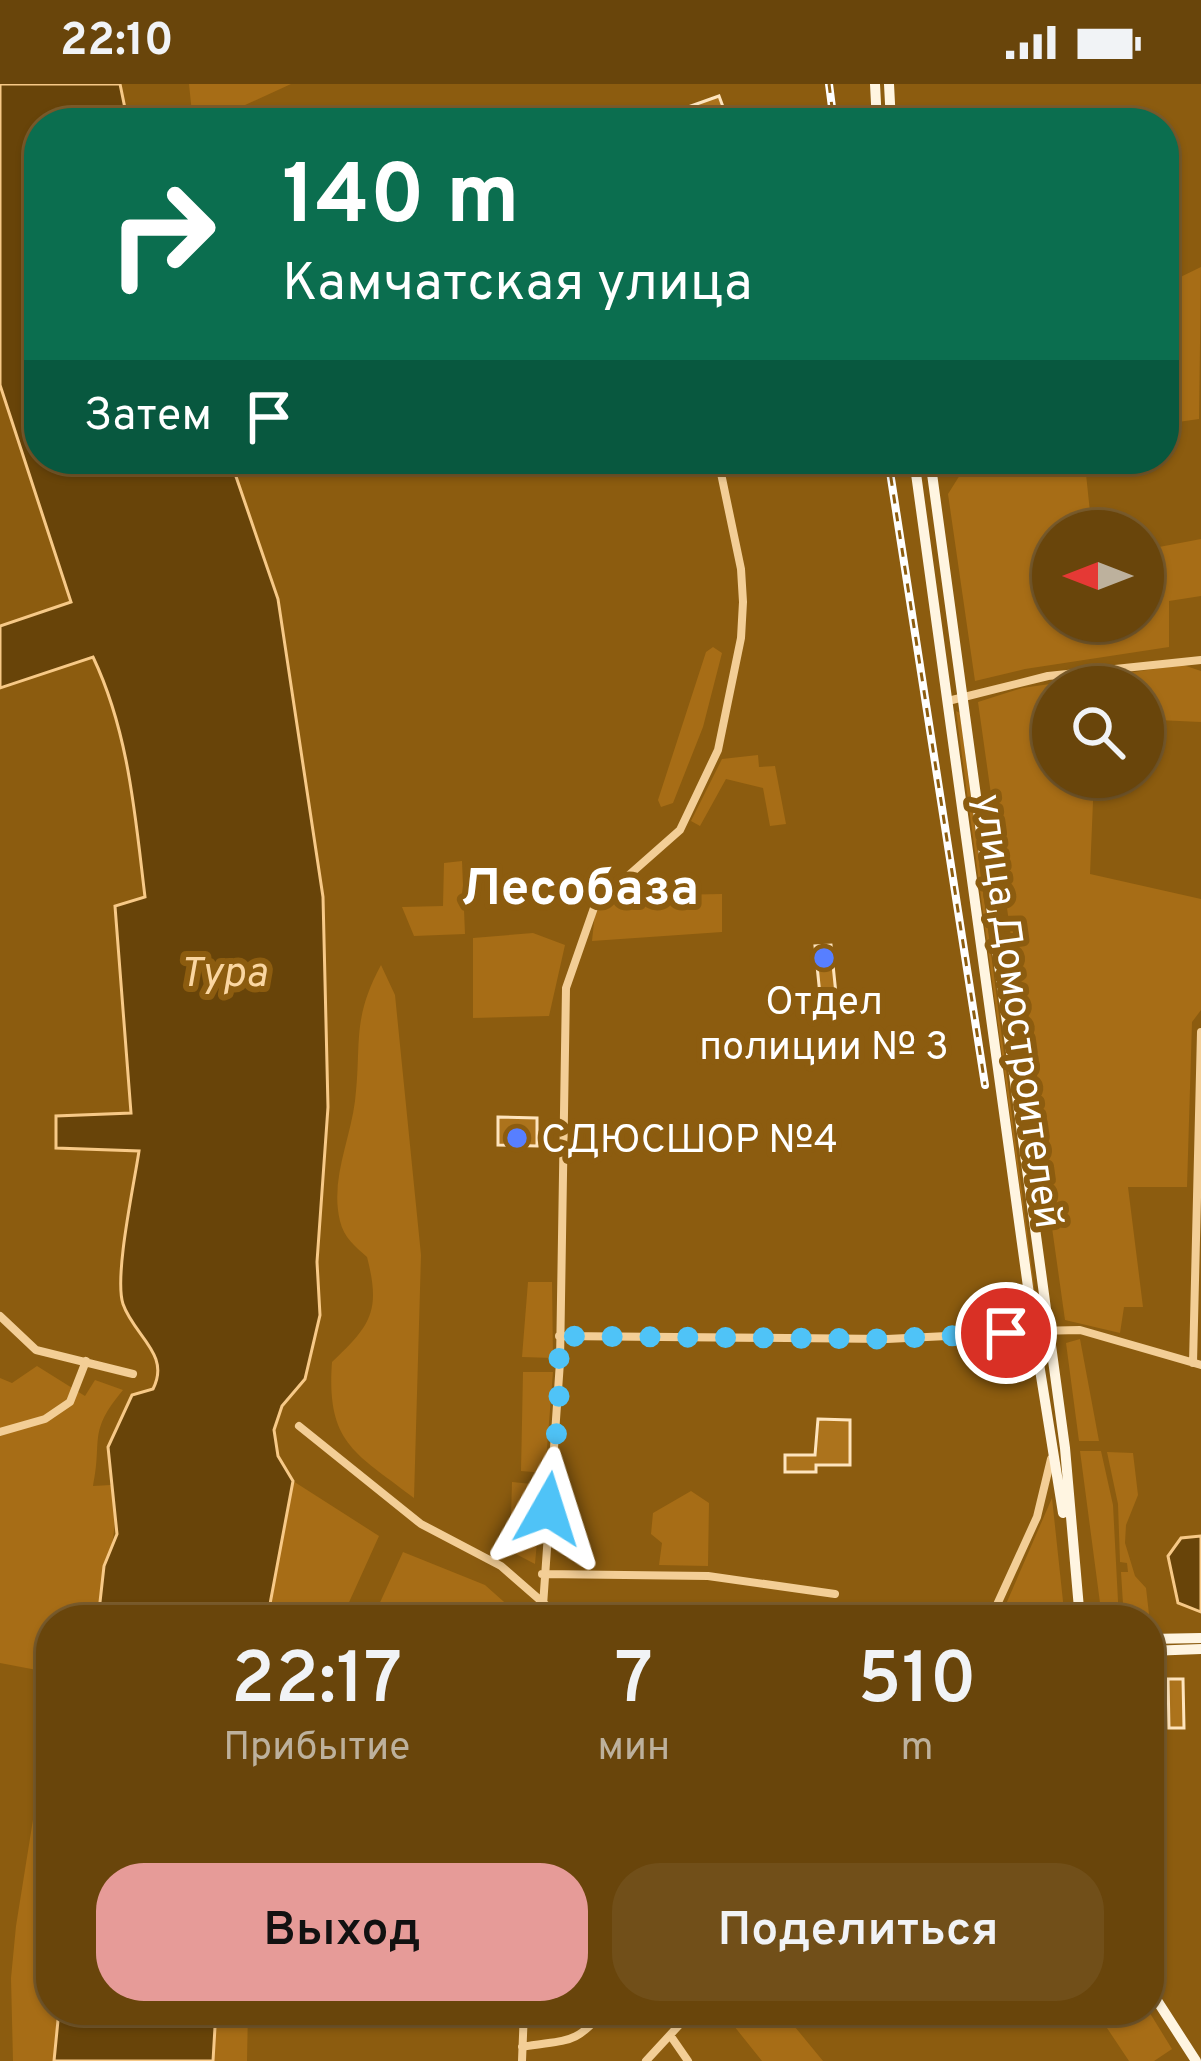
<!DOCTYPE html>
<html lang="ru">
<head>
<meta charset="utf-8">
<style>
  :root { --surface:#69450b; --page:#714f19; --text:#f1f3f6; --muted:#bdb19d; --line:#7c5d2c; --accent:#e69b98 }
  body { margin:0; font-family:Overpass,sans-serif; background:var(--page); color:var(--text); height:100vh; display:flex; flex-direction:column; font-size:45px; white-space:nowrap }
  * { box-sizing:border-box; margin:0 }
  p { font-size:39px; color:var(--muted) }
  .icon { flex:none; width:66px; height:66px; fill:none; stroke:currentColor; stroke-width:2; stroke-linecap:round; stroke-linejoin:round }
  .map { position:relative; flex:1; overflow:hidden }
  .panel { position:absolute; left:36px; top:1521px; width:1128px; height:420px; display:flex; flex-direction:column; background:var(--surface); border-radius:48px; box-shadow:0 3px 9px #0004,0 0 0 3px var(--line) }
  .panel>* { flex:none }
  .guide { position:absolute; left:24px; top:24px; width:1155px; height:366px; border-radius:48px; box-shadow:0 3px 9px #0004,0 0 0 3px var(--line); background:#0b6e4f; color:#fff; overflow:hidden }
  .needle { width:78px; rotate:270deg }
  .buttons { position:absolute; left:1032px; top:426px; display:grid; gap:24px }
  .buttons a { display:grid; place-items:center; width:132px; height:132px; border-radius:50%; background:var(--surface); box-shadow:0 3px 9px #0004,0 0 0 3px var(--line); font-size:60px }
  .pin { position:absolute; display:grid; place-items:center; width:102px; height:102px; color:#fff; margin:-51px; border:6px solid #fff; border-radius:50%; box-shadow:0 3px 12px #0007 }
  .me { position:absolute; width:132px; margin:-66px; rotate:6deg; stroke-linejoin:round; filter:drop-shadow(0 0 9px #0008) }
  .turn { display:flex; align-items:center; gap:42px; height:252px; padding:0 60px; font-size:54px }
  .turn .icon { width:156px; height:156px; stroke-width:2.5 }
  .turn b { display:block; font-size:84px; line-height:102px }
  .then { display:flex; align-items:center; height:114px; padding:0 60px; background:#0003; gap:24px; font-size:45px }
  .eta { display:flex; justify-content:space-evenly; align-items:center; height:204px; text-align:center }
  .eta b { font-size:72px; font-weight:600; line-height:84px }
  .cta { display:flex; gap:24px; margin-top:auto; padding:24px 60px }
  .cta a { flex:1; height:138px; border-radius:48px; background:var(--accent); color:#111; font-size:48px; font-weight:600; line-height:138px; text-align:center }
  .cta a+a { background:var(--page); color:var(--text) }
  .status { display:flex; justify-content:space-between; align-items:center; height:84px; padding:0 60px; background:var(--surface); direction:ltr }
  .status svg { height:33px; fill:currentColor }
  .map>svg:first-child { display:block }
  .green { fill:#a76d16 }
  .water { fill:#684409; stroke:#f7c987; stroke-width:3 }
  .building { fill:#ac731c; stroke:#fee4bd; stroke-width:3 }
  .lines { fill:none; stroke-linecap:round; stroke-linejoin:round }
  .minor { stroke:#f3ce96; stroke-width:8 }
  .major { stroke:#fff5e1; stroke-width:10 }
  .rail-casing { stroke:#fff; stroke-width:8 }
  .rail { stroke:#8c5c0f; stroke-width:3; stroke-dasharray:9; stroke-linecap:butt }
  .route { stroke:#4fc3f7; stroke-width:21; stroke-dasharray:0 37.8 }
  .poi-dot { fill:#577fff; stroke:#8c5c0f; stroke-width:4.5 }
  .labels { text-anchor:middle; stroke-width:12; stroke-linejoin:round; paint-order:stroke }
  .poi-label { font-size:39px; fill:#fff; stroke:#8c5c0f }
  .street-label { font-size:39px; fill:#fff; stroke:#8c5c0f }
  .water-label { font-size:42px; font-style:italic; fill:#fad6a1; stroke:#8c5c0f }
  .district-label { font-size:51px; font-weight:bold; fill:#fff; stroke:#8c5c0f }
</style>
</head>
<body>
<div class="status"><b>22:10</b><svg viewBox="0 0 49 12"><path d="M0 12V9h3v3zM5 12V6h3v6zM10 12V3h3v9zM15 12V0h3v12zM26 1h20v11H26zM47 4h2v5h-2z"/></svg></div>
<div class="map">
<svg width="1201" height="1977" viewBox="0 0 1201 1977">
  <rect width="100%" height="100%" fill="#8c5c0f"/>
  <path class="green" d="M189 0H291L221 32 223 39H193Z
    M1201 183 1199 335 1164 340V201Z
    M970 375H1107L1086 390 1092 447H1053V537H1143V481L1156 480 1159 463 1201 455V512L1169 517V563L1025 585 975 597 948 410Z
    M713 563 722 569 703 643 673 719 661 723 658 716 706 568Z
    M1183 581 1201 587V638L1157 636 1143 647V603H1053V693H1094L1090 790 1201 815V926L1192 938 1187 1103H1128L1143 1223H1124L1120 1249 1065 1236 978 618 1022 604Z
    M956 627 960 629 1037 1225 1036 1224Z
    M758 671 759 683 775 682 786 740 770 742 763 704 726 695 700 742 691 737 722 675Z
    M462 777 465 850 414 852 402 823 443 822 444 779Z
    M722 810V848L592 857 595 828 621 812Z
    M533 849 565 861 549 932 473 934V854Z
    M381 881 395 911 421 1171 414 1414C356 1369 326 1360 332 1278 371 1241 381 1227 367 1173 355 1162 344 1154 340 1137 330 1096 350 1057 355 1017 362 959 351 937 381 881Z
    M528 1198H552L553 1274 522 1273Z
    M1080 1255 1099 1357H1079L1066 1259Z
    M37 1282 85 1312 95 1296 123 1306C87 1349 103 1355 93 1402L111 1401C124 1454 100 1484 98 1536H51V1604L48 1571 42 1587 0 1579V1294L12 1299Z
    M523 1288H553L545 1389 521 1387Z
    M1080 1367H1101L1113 1421 1119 1536 1102 1534Z
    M1107 1368 1133 1369 1138 1411 1126 1441 1125 1459 1135 1492 1146 1504 1150 1539 1124 1536 1121 1488H1128L1127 1479 1120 1478 1118 1420Z
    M293 1397 379 1452 341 1536H267Z
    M512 1398 542 1401 535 1480 510 1467Z
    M691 1407 709 1419 708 1482 659 1481 662 1459 651 1450 653 1429Z
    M1052 1414 1065 1536H996L1003 1527Z
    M403 1468 485 1501 513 1526 512 1536H372Z
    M51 1623V1926H59L54 1977H13L11 1894 16 1842Z
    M216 1926H248L247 1977H213Z
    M744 1926H781L823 1977H762L730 1937Z
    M1095 1926H1148L1172 1965 1154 1977H1129Z"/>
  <path class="water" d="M0 0H120L128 39H39V375H230L278 515 323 813 328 1023 317 1178 320 1231 305 1295 282 1322 274 1346 278 1372 293 1397 267 1536H98L104 1482 117 1450 108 1363 132 1311 153 1305C171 1270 134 1252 123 1220 114 1192 134 1101 139 1067L56 1064V1032L131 1029 115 822 145 813C135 731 129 649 93 573L0 604V542L71 518 0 301Z
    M1201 1452V1528L1178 1519 1168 1472 1181 1454Z
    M59 1926H216L213 1977H54Z"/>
  <path class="building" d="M719 12 729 39H662L660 33Z
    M831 861 836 910 820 911 815 862Z
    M498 1033 537 1034V1062L498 1061Z
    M818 1335 850 1336V1381H816V1388H785V1371H815Z
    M1168 1595H1183L1184 1644H1169Z"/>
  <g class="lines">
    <path class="minor" d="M550 39C578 30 615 21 641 39
      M948 617 1048 592 1201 576
      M0 1232 36 1266 133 1290
      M1034 1247 1080 1246 1201 1281
      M559 1252 887 1255 1007 1249
      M1193 1279 1201 948
      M299 1342 421 1440 501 1482 563 1536
      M0 1348 45 1335 70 1318 86 1277
      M542 1490 708 1492 835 1510
      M542 1536 560 1278 566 904 595 821 680 746 718 666 741 554 743 518 741 485 718 375
      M990 1536 1037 1433 1051 1375
      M670 1951 688 1977
      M522 1963C568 1955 574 1962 605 1926
      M522 1977 524 1926
      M646 1977 693 1926"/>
    <path class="major" d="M875 0 877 39
      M889 0 891 39
      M914 375 1036 1261 1063 1429
      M930 375 1065 1364 1080 1536
      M1149 1555 1201 1554
      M1149 1567 1201 1565
      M1149 1904 1196 1977"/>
    <defs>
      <path id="rail" d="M829 0 834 39
        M888 375 985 1001"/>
    </defs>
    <use href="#rail" class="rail-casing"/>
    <use href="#rail" class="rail"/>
  </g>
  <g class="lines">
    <path class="route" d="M548 1425 559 1327V1252L887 1255 1006 1249"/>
  </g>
  <g class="poi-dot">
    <circle cx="824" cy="874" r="12"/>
    <circle cx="517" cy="1054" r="12"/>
  </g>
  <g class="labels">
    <g class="poi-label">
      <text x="824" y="930">Отдел<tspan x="824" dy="45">полиции № 3</tspan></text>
      <text x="541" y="1068" text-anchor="start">СДЮСШОР №4</text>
    </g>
    <g class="street-label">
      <text transform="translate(1020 927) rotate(82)" y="14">улица Домостроителей</text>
    </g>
    <g class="water-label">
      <text x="223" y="902">Тура</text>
    </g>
    <g class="district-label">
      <text x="580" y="820">Лесобаза</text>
    </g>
  </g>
</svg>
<div class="buttons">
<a><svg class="needle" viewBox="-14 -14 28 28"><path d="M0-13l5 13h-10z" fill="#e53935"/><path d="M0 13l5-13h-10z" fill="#bdb19d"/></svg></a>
<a><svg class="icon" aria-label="search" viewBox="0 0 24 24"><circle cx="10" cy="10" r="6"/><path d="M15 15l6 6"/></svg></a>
</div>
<div class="pin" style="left:1006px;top:1249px;background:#d93025"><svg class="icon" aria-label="arrive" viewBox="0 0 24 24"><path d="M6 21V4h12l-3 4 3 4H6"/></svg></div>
<svg class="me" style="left:548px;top:1425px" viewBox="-20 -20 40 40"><path d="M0-17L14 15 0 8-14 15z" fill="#4fc3f7" stroke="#fff" stroke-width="4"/></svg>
<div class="guide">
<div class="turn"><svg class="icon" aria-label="right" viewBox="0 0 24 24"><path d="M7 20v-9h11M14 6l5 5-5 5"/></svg><div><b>140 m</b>Камчатская улица</div></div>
<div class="then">Затем<svg class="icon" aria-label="arrive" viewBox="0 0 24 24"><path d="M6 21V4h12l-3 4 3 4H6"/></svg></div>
</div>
<section class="panel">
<div class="eta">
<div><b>22:17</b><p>Прибытие</p></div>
<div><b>7</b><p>мин</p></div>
<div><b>510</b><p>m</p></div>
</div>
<div class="cta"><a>Выход</a><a>Поделиться</a></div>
</section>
</div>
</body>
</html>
